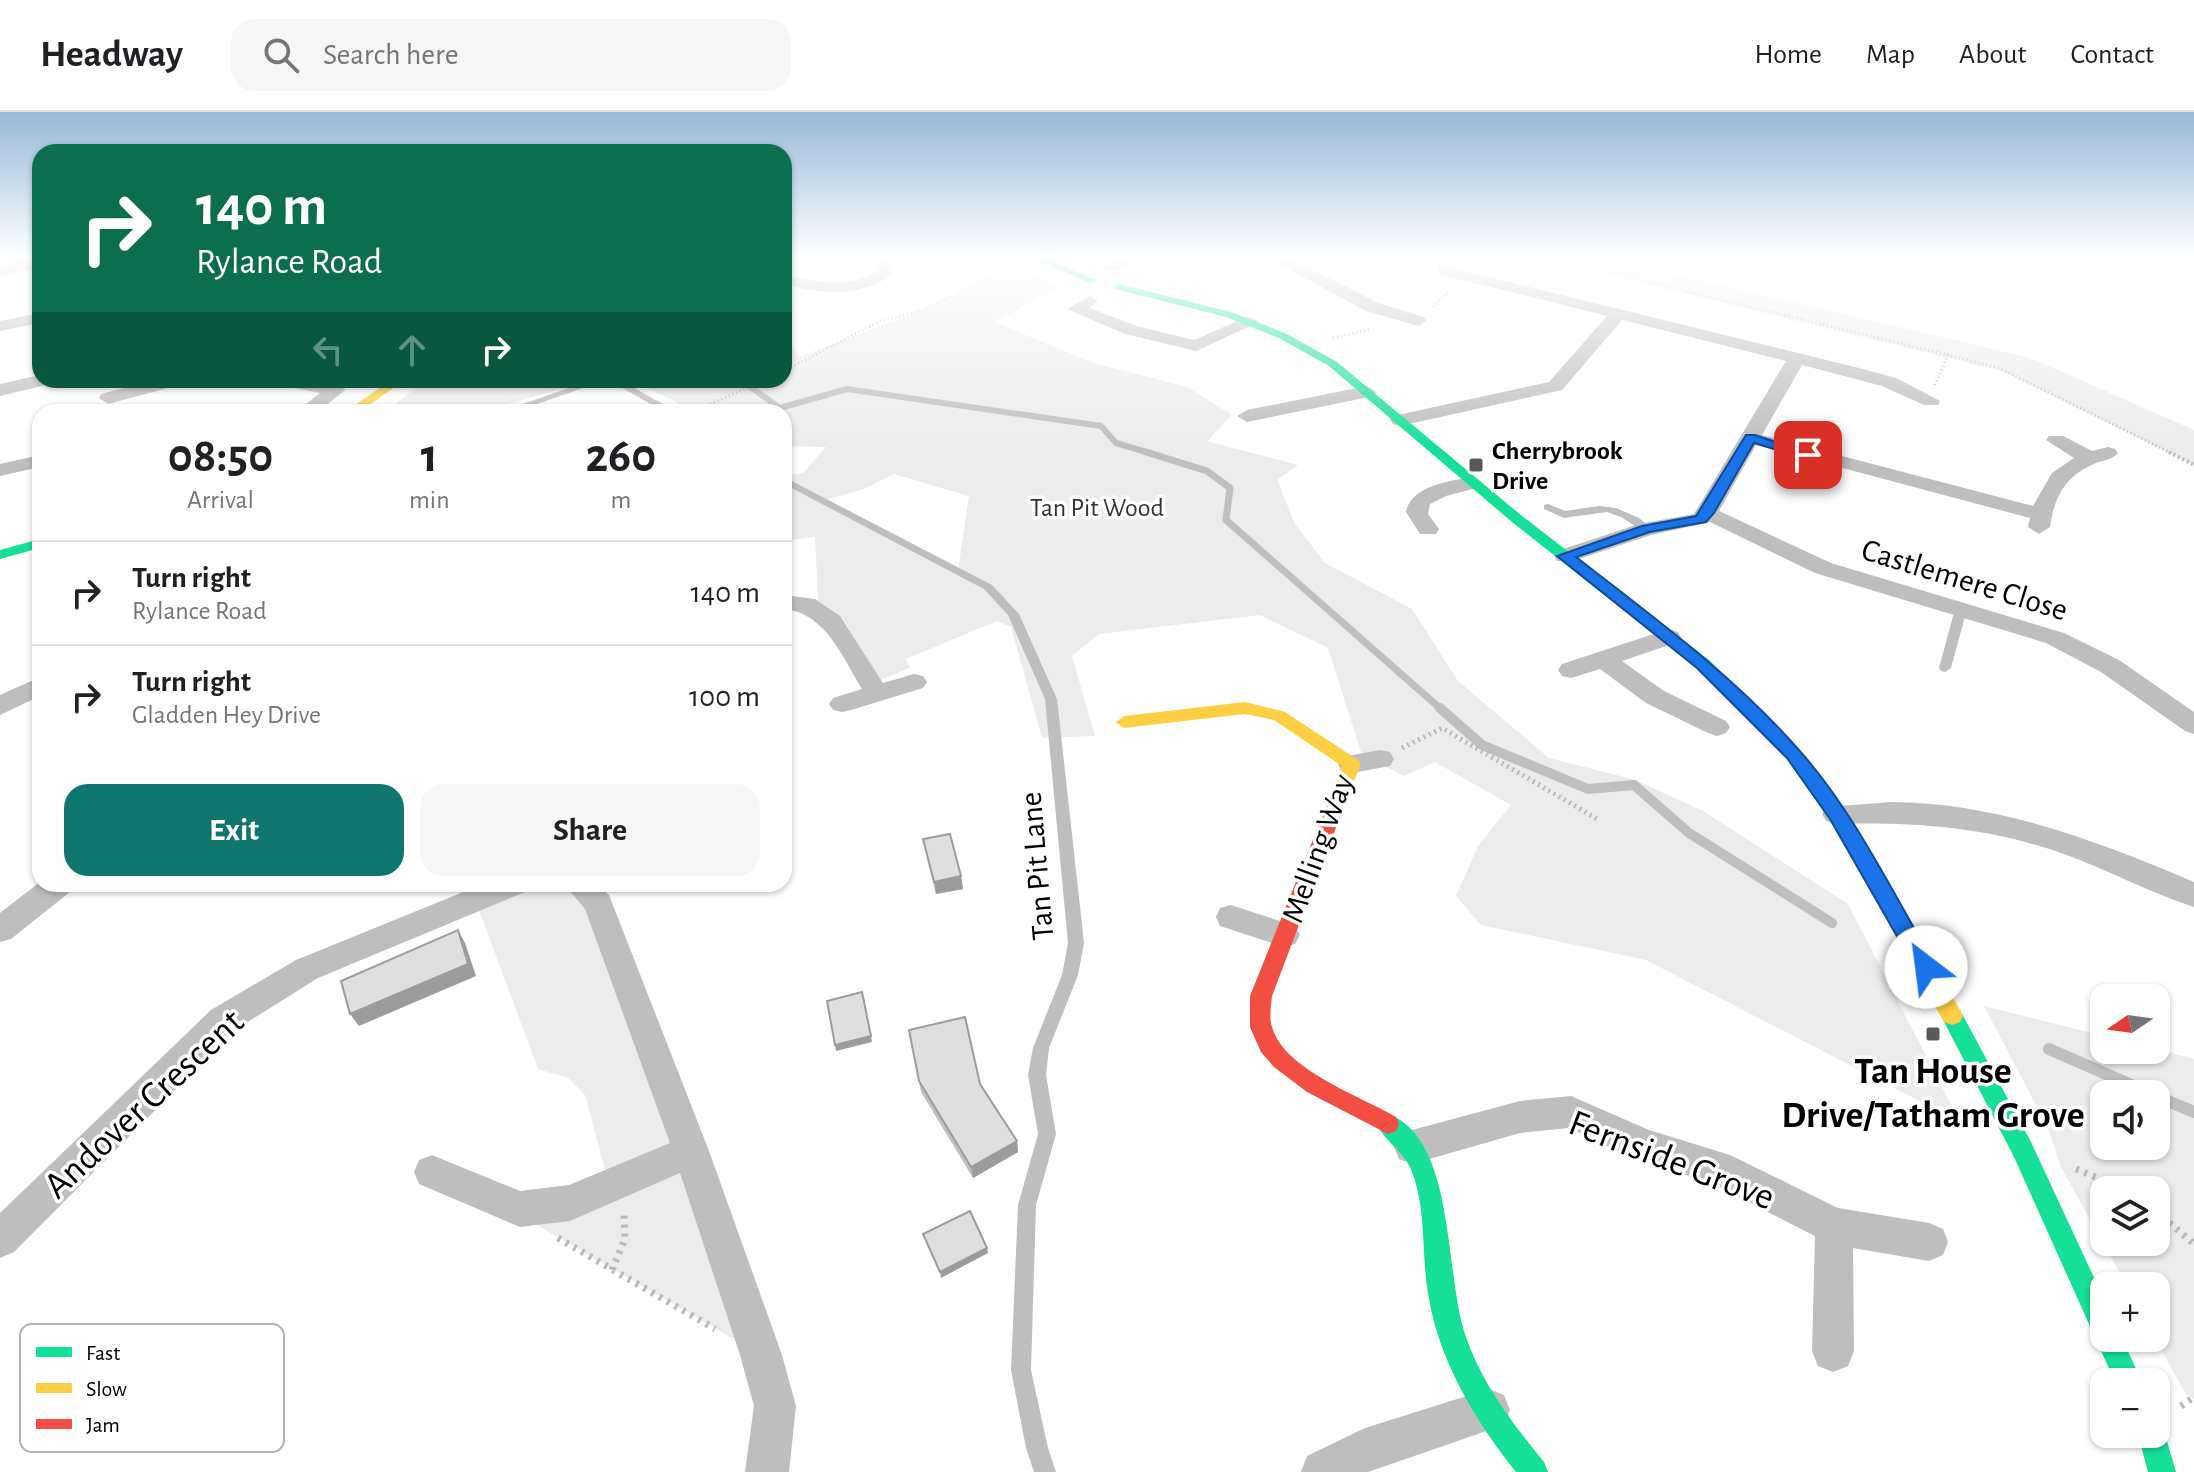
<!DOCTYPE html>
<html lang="en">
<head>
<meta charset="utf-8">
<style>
  :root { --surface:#fff; --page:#f6f6f6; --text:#202124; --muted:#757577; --line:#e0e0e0; --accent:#0f766e }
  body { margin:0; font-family:"Alegreya Sans",sans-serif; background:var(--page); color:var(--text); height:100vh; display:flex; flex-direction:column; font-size:30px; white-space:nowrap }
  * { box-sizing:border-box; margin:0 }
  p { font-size:26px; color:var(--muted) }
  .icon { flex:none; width:44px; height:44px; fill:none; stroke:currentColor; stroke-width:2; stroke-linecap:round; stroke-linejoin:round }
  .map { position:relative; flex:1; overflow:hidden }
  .side { position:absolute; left:32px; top:292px; width:760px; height:488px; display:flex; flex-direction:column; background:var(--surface); border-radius:24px; box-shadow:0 2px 6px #0004 }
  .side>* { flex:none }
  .banner { position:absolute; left:32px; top:32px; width:760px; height:244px; border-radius:24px; box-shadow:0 2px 6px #0004; background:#0b6e4f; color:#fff; overflow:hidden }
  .needle { width:52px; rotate:257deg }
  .fabs { position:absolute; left:2090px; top:872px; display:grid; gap:16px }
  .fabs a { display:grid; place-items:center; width:80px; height:80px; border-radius:16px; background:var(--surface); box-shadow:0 2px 6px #0004; font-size:40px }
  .pin { position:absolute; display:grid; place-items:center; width:68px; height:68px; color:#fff; margin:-34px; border-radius:16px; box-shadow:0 4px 12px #0006 }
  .me { position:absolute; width:88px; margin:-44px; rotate:330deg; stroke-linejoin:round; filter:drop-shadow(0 0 6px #0008) }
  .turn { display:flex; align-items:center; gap:28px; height:168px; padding:0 32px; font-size:36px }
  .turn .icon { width:104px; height:104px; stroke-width:2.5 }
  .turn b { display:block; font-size:56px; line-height:68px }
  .lanes { display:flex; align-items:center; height:76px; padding:0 32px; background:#0003; justify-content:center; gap:40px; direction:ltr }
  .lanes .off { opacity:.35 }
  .eta { display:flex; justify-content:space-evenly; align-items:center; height:136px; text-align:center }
  .eta b { font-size:48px; font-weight:700; line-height:56px }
  .primary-button { display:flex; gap:16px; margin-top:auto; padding:16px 32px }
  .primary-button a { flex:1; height:92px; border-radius:24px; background:var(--accent); color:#fff; font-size:32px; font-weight:700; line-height:92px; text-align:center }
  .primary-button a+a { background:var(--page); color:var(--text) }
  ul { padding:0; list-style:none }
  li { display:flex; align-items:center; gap:24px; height:104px; padding:0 32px; border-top:2px solid var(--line) }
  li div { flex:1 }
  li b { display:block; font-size:30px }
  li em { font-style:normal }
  header { display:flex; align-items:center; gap:48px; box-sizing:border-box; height:112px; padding:0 40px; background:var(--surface); border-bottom:2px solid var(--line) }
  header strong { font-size:38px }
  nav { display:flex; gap:44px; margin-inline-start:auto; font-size:28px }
  .search { width:560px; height:72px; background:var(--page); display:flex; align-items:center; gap:20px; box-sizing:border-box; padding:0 28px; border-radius:24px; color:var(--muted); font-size:30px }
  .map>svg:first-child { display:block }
  .green { fill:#ececec; fill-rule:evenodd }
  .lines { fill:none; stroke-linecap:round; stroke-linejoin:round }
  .stream-far3 { stroke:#bfbfbf; stroke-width:6 }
  .stream-far2 { stroke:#bfbfbf; stroke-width:7 }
  .stream-far1 { stroke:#bfbfbf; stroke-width:10 }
  .stream { stroke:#bfbfbf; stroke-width:12 }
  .path-far3 { stroke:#b9b9b9; stroke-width:3; stroke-dasharray:1 3; stroke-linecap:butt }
  .path-far2 { stroke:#b9b9b9; stroke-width:4; stroke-dasharray:2 3; stroke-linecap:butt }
  .path-far1 { stroke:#b9b9b9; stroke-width:5; stroke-dasharray:2 4; stroke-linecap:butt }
  .path { stroke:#b9b9b9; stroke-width:7; stroke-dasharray:3 6; stroke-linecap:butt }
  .lane { fill:#bebebe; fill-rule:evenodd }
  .street { fill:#bebebe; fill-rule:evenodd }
  .fast { fill:#16e098; fill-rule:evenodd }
  .slow { fill:#ffcf43; fill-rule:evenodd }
  .jam { fill:#f24e42; fill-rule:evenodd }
  .wall { fill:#c0c0c0 }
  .shaded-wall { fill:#9c9c9c }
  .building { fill:#dfdfdf; stroke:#9c9c9c; stroke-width:2 }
  .route { fill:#1a73e8; stroke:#114b97; stroke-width:2 }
  .poi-dot { fill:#595959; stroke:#fff; stroke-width:3 }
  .labels { text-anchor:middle; stroke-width:7; stroke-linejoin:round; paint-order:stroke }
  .far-poi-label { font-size:26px; font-weight:bold; fill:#000; stroke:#fff; text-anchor:start }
  .far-park-label { font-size:26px; fill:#333; stroke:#fff }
  .street-label { font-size:32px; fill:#000; stroke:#fff }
  .near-poi-label { font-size:38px; font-weight:bold; fill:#000; stroke:#fff }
  .near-street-label { font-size:38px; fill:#000; stroke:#fff }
  .key { fill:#fff; stroke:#b2b2b2; stroke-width:2 }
  .key-label { font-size:22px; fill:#000 }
</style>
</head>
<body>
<header>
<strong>Headway</strong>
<div class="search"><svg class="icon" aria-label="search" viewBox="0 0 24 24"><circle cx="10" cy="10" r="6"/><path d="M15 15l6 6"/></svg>Search here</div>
<nav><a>Home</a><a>Map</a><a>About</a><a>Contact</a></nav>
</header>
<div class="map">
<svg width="2194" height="1360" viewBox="0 0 2194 1360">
  <rect width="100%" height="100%" fill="#fff"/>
  <path class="green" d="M1547 144H1595L2031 246 2194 318V353L2004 260 1566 152Z
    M1013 155 1060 174 995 210 1094 251 1187 275 1232 303 1207 329 1298 353 1277 368 1295 412 1325 451 1412 497 1458 569 1549 646 1636 668 1703 699 1848 792 1960 1010 1646 848 1481 813 1456 784 1478 734 1511 693 1435 650 1404 664 1362 643 1328 536 1260 503 1099 522 1072 544 1095 624 1042 626 1011 515 997 509 906 547 910 556 880 568 842 506 818 489 815 425 784 429V364L803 361 826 335 784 334V300H696L632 268H784V228L801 244 918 200ZM894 362 969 384 958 459 821 389 861 378Z
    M426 268H593L480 300H385Z
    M514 772H575L598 791 761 1243 528 1108 609 1073 585 983 568 966 538 957 475 787Z
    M1984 894 2104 924V938L2156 937 2194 947V1287L2186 1283 2155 1226 2156 1174H2127L2061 1055 2047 1014ZM2156 982V1034H2104V982ZM2104 1078H2156V1130H2104Z"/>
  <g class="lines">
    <path class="stream-far3" d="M751 268 749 274 780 296 847 277 1101 314 1116 331 1153 342"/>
    <path class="stream-far2" d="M1146 340 1207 359 1230 376 1226 408 1442 598"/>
    <path class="stream-far1" d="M1440 596 1482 633 1588 677 1634 673 1689 721 1832 811"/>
    <path class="stream" d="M2049 937 2152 982
      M2156 984 2194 1000"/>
    <path class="path-far3" d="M1556 144 1656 172 1948 243
      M2132 144 2194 160
      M1433 195 1449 179
      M1333 226 1370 217
      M784 259 880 209 918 200 1011 154
      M1935 273 1948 243 1999 256 2173 342
      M692 300 766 268"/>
    <path class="path-far2" d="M2169 340 2194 353"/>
    <path class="path-far1" d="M1402 636 1442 616 1599 708"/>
    <path class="path" d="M2076 1057 2127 1078
      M2156 1099 2194 1132
      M558 1126 715 1217
      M612 1158 625 1127 624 1102
      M2181 1294 2194 1285"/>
    <path class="lane" d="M592 268H606L514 300H499Z
      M608 268H620L677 300H665Z
      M784 365 992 473 1019 502 1057 587 1084 831 1078 863 1049 936 1046 963 1056 1022 1036 1093 1031 1258 1048 1336 1056 1360H1034L1026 1336 1011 1258 1018 1093 1038 1022 1028 963 1033 936 1062 863 1068 831 1045 587 1008 503 984 477 784 372Z
      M1548 392 1565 399 1599 394 1616 396 1639 406 1652 417 1651 419H1643L1621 405 1607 400 1564 406 1544 397V393Z
      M1961 493 1967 497 1951 556 1945 560 1941 559 1939 556 1955 497Z"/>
    <path class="street" d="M1120 144H1140L1115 159H1103V153Z
      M1265 144H1285L1378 191 1424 205 1426 209 1418 214 1366 199Z
      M40 146V156L0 164V154Z
      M884 148 892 153V163C858 186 822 182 784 172V162C816 170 849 178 878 158L876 153Z
      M1444 154 1863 257 1896 266 1940 289 1938 293H1924L1882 274 1802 253 1762 323 2033 394 2052 361 2074 346 2046 328 2049 324H2063L2092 339 2108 335 2115 337 2118 341C2112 348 2104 348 2096 351 2066 363 2054 385 2050 415L2039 422 2028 415 2030 406 1756 333 1719 399 1831 451 2064 521 2119 548 2194 600V622L2185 619 2101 560 2046 531 1815 461 1710 410 1651 423 1573 449H1557L1554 444 1557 439 1639 412 1694 402 1786 249 1622 208 1562 278 1400 314 1393 312 1390 308 1393 304 1549 270 1607 204 1438 162V156Z
      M1090 184 1098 189 1089 196 1137 214 1194 228 1244 206 1250 205 1259 210 1196 239 1125 222 1067 197Z
      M40 201V211L0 219V209Z
      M40 263V268H53L50 272 0 284V272Z
      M155 268H186L183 272 108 292 99 286 101 282Z
      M272 268H312L343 274 345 278 319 299 309 300 302 295 320 281 275 272Z
      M1367 274 1376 280 1374 284 1247 310 1237 304 1247 298Z
      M40 343V355L0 364V352Z
      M1473 365 1483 371 1480 375 1446 384 1430 392 1428 402 1439 417 1436 422H1420L1406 400C1411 373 1451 369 1473 365Z
      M784 483 815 487 840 504 883 571 914 562 923 564 927 570 923 576 851 598 842 600 833 598 829 592 833 586 862 577C842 545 826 501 784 497Z
      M1669 517 1678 520 1681 525 1678 530 1622 549 1664 579 1726 609 1730 615 1726 621 1717 624 1708 621 1646 591 1600 557 1571 566 1562 564 1558 558 1562 552Z
      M40 565V584L0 603V583Z
      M1380 638 1390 640 1394 647 1390 654 1352 661 1342 659 1338 652 1342 645Z
      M1892 690C1999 691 2097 729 2194 770V795C2150 781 2108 758 2064 742 1988 715 1916 710 1836 712L1826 709 1822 702 1826 695Z
      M40 770 74 772 70 780 11 827 0 830V801Z
      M483 772H529L525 780 318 866 235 918 14 1140 0 1146V1101L211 898 296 848Z
      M564 772H598L609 783 709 1039 782 1243 796 1294 789 1360H745L754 1294 740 1243 680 1061 570 1109 520 1115 419 1072 414 1060 419 1048 432 1043 520 1079 569 1073 670 1031 585 797Z
      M1231 793 1295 814 1300 823 1295 832 1284 835 1220 814 1216 805 1220 796Z
      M1571 984 1649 1018 1730 1043 1838 1096 1929 1111 1943 1117 1948 1130 1943 1143 1929 1149 1853 1136 1854 1239 1848 1254 1833 1260 1818 1254 1812 1239 1815 1124 1709 1070 1630 1045 1569 1016 1520 1021 1412 1052 1399 1047 1394 1035 1399 1023 1412 1018 1520 989Z
      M1489 1277 1504 1283 1510 1298 1504 1313 1368 1360H1301L1307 1344 1365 1316Z"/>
    <path class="fast" d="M1026 144H1040L1098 169 1089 171Z
      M1119 172 1234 201 1287 222 1337 250 1522 404 1709 548 1760 599 1762 603 1760 607H1748L1697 556 1512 410 1329 254 1279 226 1226 205 1115 177 1114 175Z
      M40 427V436L0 447V438Z
      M1952 895 1960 898 2031 1030 2104 1187V1226H2122L2142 1270H2115L2014 1045 1941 904 1944 898Z
      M1388 1002C1457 1027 1444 1165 1466 1225 1482 1272 1513 1312 1544 1350L1548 1360H1516C1475 1309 1438 1247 1428 1181 1421 1140 1427 1094 1410 1055 1402 1038 1384 1029 1377 1012L1380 1005Z
      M2156 1310 2162 1312 2176 1360H2148L2138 1322H2156Z"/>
    <path class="slow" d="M391 268H405L359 300H345Z
      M1245 590 1285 600 1358 648 1361 652 1337 710 1331 712 1322 705 1342 654 1274 608 1245 602 1124 616 1116 610 1124 604Z
      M1754 597 1760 599 1799 638 1842 697 1960 898 1963 904 1960 910 1952 913 1944 910 1829 706 1787 646 1746 603Z"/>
    <path class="jam" d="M1331 698 1340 705 1272 884C1271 894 1269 906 1272 915 1284 958 1361 984 1396 1005L1399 1012 1396 1019 1388 1022 1307 980 1274 955 1261 940 1250 915V884L1322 705Z"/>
  </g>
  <path class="wall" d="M923 727 961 764 963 777 936 782Z
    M909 918 980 972 1017 1029 1018 1040 973 1066 921 980Z"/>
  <path class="shaded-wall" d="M961 764 963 777 936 782 934 770Z
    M458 818 465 831 476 864 359 914 350 902Z
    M864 886 872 930 836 939 835 933Z
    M1017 1029 1018 1040 973 1066 971 1055Z
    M987 1136 988 1141 941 1166 940 1160Z"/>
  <path class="building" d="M950 722 961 764 934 770 923 727Z
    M458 818 468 852 350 902 341 869Z
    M862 880 871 924 835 933 827 889Z
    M965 905 980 972 1017 1029 971 1055 919 969 909 918Z
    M970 1099 987 1136 940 1160 923 1122Z"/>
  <linearGradient id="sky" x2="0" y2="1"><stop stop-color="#97b8d8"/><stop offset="0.43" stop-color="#fff"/><stop offset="1" stop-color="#fff" stop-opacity="0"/></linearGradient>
  <rect width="2194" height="335" fill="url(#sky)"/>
  <path class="route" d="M1746 323H1755L1815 343 1808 347 1754 331 1714 401 1706 410 1650 420 1576 445C1653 505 1733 563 1798 637 1853 698 1891 778 1933 849L1936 855 1933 861 1926 863 1918 861 1830 707 1787 646 1697 556 1557 444 1642 414 1696 404Z"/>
  <g class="poi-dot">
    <rect x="1468" y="345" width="16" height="16" rx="4"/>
    <rect x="1925" y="914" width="16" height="16" rx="4"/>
  </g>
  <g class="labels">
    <g class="far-poi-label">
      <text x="1492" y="347">Cherrybrook<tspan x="1492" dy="30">Drive</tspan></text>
    </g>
    <g class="far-park-label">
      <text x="1097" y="404">Tan Pit Wood</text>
    </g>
    <g class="street-label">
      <text transform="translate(1965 467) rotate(17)" y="11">Castlemere Close</text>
      <text transform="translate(1317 736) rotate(-70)" y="11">Melling Way</text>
      <text transform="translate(1036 754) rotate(-95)" y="11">Tan Pit Lane</text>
    </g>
    <g class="near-poi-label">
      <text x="1933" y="971">Tan House<tspan x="1933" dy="44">Drive/Tatham Grove</tspan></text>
    </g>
    <g class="near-street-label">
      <text transform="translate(143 991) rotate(-43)" y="13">Andover Crescent</text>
      <text transform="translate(1672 1047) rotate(21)" y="13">Fernside Grove</text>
    </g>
  </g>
  <rect x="20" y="1212" width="264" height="128" rx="12" class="key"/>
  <rect x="36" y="1235" width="36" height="10" fill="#16e098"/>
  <rect x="36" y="1271" width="36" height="10" fill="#ffcf43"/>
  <rect x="36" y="1307" width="36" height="10" fill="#f24e42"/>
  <g class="key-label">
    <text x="86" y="1248">Fast</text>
    <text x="86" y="1284">Slow</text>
    <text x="86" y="1320">Jam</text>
  </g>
</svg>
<div class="fabs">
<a><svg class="needle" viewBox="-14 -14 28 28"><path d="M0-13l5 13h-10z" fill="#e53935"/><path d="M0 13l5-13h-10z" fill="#757577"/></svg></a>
<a><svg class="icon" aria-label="sound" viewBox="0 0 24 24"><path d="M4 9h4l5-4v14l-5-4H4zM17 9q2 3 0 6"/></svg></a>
<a><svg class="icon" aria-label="layers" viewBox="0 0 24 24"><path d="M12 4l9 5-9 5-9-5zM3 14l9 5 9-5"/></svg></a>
<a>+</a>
<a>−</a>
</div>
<div class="pin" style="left:1808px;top:343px;background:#d93025"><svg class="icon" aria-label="arrive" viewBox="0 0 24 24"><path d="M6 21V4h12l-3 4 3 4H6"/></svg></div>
<svg class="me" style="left:1926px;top:855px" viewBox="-20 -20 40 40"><circle r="19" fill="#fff"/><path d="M0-13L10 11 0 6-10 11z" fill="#1a73e8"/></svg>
<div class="banner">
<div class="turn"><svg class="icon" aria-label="right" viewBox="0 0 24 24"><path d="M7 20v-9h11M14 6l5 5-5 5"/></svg><div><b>140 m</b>Rylance Road</div></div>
<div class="lanes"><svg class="icon off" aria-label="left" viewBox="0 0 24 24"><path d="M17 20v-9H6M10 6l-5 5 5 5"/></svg><svg class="icon off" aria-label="ahead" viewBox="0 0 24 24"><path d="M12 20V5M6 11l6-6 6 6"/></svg><svg class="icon" aria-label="right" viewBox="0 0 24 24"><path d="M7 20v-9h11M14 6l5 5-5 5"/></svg></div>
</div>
<section class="side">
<div class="eta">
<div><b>08:50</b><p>Arrival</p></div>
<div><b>1</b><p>min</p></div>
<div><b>260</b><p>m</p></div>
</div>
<ul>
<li><svg class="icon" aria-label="right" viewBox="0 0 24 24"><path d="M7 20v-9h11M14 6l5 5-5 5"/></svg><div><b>Turn right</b><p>Rylance Road</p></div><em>140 m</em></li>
<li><svg class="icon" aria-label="right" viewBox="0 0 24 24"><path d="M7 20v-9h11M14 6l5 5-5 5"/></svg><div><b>Turn right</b><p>Gladden Hey Drive</p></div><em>100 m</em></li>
</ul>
<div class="primary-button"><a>Exit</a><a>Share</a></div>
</section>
</div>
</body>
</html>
